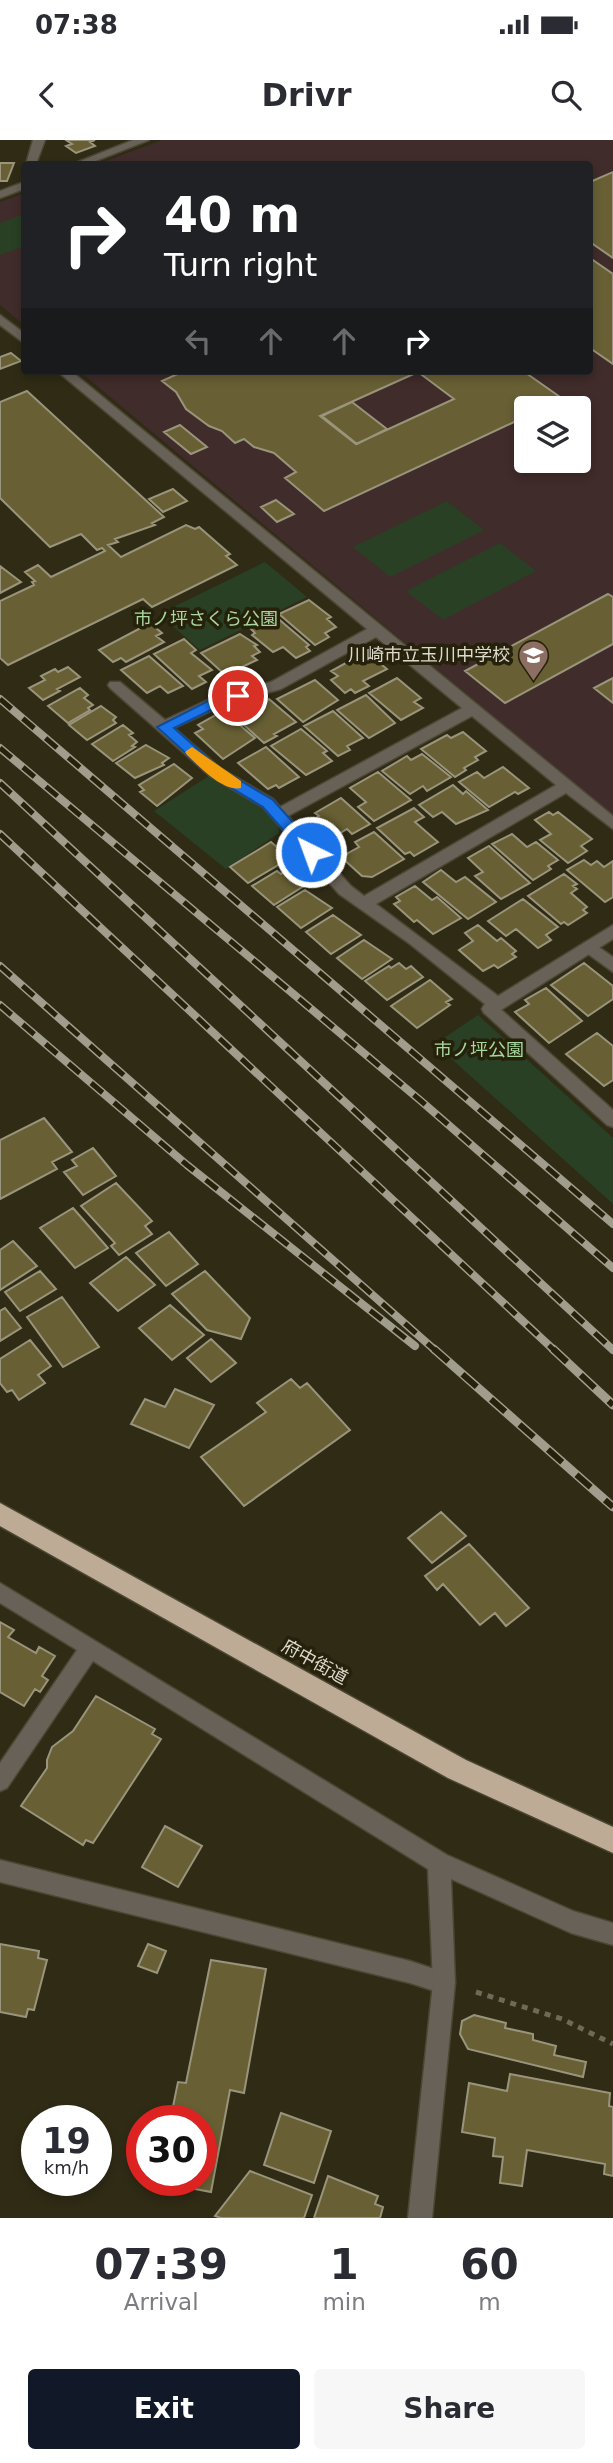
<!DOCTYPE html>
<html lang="en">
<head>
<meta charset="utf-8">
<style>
  :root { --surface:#fff; --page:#f7f7f7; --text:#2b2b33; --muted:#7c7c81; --accent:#111827 }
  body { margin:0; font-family:"DejaVu Sans","Noto Sans JP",sans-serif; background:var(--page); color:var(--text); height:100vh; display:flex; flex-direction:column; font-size:26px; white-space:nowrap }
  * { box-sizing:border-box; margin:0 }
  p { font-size:23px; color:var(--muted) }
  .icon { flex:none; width:38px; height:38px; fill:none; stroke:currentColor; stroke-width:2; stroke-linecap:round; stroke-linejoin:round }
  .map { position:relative; height:2078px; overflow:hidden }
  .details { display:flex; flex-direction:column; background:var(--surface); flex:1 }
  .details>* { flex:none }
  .top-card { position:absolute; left:21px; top:21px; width:572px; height:214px; border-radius:7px; box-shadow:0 4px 10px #0003; background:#202124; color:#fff; overflow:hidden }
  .buttons { position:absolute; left:514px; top:256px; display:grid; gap:14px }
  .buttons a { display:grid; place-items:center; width:77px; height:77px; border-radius:7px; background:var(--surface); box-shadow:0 4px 10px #0003; font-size:35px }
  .speed { position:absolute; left:21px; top:1965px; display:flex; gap:14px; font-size:35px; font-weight:700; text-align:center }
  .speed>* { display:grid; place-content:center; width:91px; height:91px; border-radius:50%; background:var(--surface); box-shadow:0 4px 10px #0003; line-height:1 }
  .speed small { font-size:18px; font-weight:400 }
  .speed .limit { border:10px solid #d22; background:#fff; color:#111 }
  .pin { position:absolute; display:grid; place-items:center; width:60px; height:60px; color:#fff; margin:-30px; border:4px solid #fff; border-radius:50%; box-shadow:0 2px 7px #0007 }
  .me { position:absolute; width:77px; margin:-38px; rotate:318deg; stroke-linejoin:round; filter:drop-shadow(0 0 5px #0008) }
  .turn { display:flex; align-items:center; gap:24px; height:147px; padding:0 28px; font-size:32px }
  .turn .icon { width:91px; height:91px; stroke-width:2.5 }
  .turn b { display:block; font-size:49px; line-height:60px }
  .lanes { display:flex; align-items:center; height:66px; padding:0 28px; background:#0003; justify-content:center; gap:35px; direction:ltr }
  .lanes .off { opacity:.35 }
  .eta { display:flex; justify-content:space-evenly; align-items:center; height:119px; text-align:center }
  .eta b { font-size:42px; font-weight:800; line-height:49px }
  .cta { display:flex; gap:14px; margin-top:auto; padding:14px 28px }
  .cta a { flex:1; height:80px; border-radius:7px; background:var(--accent); color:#fff; font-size:28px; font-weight:800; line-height:80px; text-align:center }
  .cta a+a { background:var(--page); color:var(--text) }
  .status { display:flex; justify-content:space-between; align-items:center; height:49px; padding:0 35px; background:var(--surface); direction:ltr }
  .status svg { height:19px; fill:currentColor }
  header { display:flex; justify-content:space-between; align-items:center; height:91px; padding:0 28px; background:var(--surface); font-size:32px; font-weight:800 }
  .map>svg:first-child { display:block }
  .education { fill:#402c2a; fill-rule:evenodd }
  .green { fill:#294025 }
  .building { fill:#686034; stroke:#99947b; stroke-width:2; fill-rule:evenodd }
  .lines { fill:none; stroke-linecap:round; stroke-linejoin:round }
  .lane-casing { stroke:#4b4732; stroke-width:3 }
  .street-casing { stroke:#4b4732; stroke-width:3 }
  .highway-casing { stroke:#4b4732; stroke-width:3 }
  .path { stroke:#6d6a57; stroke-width:5; stroke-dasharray:6 6; stroke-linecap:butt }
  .lane { fill:#686158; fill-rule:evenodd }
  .street { fill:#686158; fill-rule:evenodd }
  .highway { fill:#bdab95; fill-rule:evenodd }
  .rail-far1-casing { stroke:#a09d8d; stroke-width:8 }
  .rail-casing { stroke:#a09d8d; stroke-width:9 }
  .rail-far1 { stroke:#25210b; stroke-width:5; stroke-dasharray:15; stroke-linecap:butt }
  .rail { stroke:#25210b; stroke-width:6; stroke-dasharray:19; stroke-linecap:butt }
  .route { fill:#1a73e8; stroke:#114b97; stroke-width:2 }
  .slow { fill:#f59e0b }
  .labels { text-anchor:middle; stroke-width:7; stroke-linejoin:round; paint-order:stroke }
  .park-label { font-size:18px; fill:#a8d89f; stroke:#25210b }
  .poi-label { font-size:18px; fill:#dddacd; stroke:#25210b; text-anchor:end }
  .street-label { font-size:18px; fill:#dddacd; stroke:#25210b }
</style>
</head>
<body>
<div class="status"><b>07:38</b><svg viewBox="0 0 49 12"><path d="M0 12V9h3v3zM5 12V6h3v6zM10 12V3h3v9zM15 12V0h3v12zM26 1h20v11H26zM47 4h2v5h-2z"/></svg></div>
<header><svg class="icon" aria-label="back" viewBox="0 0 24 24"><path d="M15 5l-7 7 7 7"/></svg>Drivr<svg class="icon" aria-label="search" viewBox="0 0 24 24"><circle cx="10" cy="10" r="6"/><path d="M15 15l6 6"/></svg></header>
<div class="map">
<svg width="613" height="2078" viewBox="0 0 613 2078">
  <rect width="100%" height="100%" fill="#2f2b15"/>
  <path class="education" d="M162 0H613V676L79 231H590V24H98ZM527 268H579V320H527Z
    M24 53V185L0 165V62Z"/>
  <path class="green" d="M24 74V106L0 115V83Z
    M447 361 484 390 390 437 353 407Z
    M500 403 536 431 443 480 406 451Z
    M265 422 307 457 200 510 159 474Z
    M215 632 278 675 279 693 226 729 154 671Z
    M478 875 613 998V1064L435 904Z"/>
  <path class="building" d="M66 0H95L90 2 95 6 76 13 66 6 72 4Z
    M0 23H14L7 41H0Z
    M613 32V118L590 102V42Z
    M590 118 613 134V224L590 208Z
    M11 213 21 221 0 229V217Z
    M184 231H523L563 259 545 268H527V276L324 371 285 338 296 332 274 313 254 307 244 299 235 303 222 291 209 286 186 269 176 252 162 241ZM418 232 454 259 356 304 320 276Z
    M27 251 164 377 152 383 155 385 115 399 118 402 108 405 121 417 186 385 195 389 199 387 230 414 226 416 237 425 152 467 143 459 8 525 0 518V461L34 445 32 442 35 441 25 432 38 425 51 437 105 411 102 408 97 410 81 394 50 407 0 358V262Z
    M352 262 387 289 357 304 322 276Z
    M180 285 207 307 191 314 164 292Z
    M173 349 187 361 163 372 149 359Z
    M276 360 294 374 277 382 261 367Z
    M0 426 21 442 0 453Z
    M608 454 613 457V504L505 563 465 531Z
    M309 460 331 477 327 479 336 487 325 493 329 497 315 505 279 474Z
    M275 476 309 505 306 507 310 511 296 518 283 507 273 512 252 495 255 493 250 488Z
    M150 483 162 493 156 496 164 502 126 522 121 518 113 522 99 510Z
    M240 494 257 505 254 506 260 512 252 516 257 520 242 527 247 531 234 538 228 533 224 534 201 513Z
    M184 499 196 510 191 513 212 530 199 536 206 542 192 549 154 514Z
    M149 516 183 546 168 553 160 546 147 553 121 530Z
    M372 517 387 529 363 541 369 546 355 553 351 549 345 553 331 540 338 536 331 531 355 518 361 523Z
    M68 527 80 537 57 549 60 551 43 560 29 548 45 540 41 536 55 529 58 532Z
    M397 538 421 558 414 562 423 568 401 580 369 553Z
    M613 538V563L594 548Z
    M315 540 338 560 303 582 277 559Z
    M80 548 88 555 84 558 93 565 88 568 90 570 68 583 48 566Z
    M366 555 395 583 369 598 337 570Z
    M269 559 296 582 274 594 277 596 264 603 244 585 251 581 242 573Z
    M101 566 116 577 113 580 116 583 87 600 69 585Z
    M223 571 255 598 223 619 195 593 203 589 198 585Z
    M333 571 363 598 347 606 350 610 338 616 304 586Z
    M123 585 133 593 129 595 137 602 132 606 135 607 113 621 92 604Z
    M301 589 327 611 323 613 332 621 306 635 271 606Z
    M463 592 486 611 475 617 478 620 464 628 466 630 455 637 421 609 447 595 451 598Z
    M146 605 169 618 162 623 164 625 135 638 116 623Z
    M266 607 299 637 279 648 276 645 268 649 238 623Z
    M422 614 451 637 427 651 423 646 410 654 382 631 407 616 411 620Z
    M174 624 192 638 157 666 140 652 144 650 139 645Z
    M503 627 529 648 518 654 515 652 489 667 459 642 477 632 484 638Z
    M378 632 411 660 374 681 358 667 366 662 350 648Z
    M453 645 463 654 466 651 488 670 456 684 442 672 433 677 419 665Z
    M341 658 370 684 352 694 347 689 327 701 307 683 319 676 315 673Z
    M414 668 424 677 415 682 438 702 414 716 410 712 405 714 377 688Z
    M549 672 553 675 558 672 592 699 581 706 587 711 568 723 540 700 551 694 535 680Z
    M374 692 404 719 372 737 362 736 341 717 359 707 355 702Z
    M512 694 527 707 536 702 558 720 548 726 551 729 533 740 492 704Z
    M271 702 290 718 248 743 230 727Z
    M489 706 530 743 501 759 475 736 483 732 468 718Z
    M584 720 591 725 597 721 604 727 613 721V757L605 762 567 730Z
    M288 729 310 742 274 765 252 746 277 731 281 734Z
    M441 730 456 742 465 737 496 762 468 779 423 742Z
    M564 734 577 744 573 746 577 749 571 753 587 767 583 770 587 773 568 785 564 782 561 784 528 756Z
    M415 746 432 760 437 757 461 778 433 794 417 780 414 782 394 764 400 761 396 757Z
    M305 750 332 768 301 788 277 767Z
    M523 759 558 787 546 795 551 800 538 808 516 789 506 796 488 781Z
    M333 775 361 795 331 814 306 792Z
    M478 785 497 801 501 798 516 811 512 814 516 817 498 828 494 825 483 831 459 810 473 801 465 793Z
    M364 800 392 819 362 839 337 818Z
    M399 823 406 829 411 826 423 837 387 860 365 841 389 826 391 828Z
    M584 823 613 846V859L588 876 551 845Z
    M430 840 452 859 446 862 450 865 417 888 391 866Z
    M546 848 582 881 549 903 515 872 529 864 525 860Z
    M597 893 613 906V940L604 946 566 914Z
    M44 978 72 1012 52 1022 57 1029 0 1059V1000Z
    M93 1008 116 1036 83 1055 64 1032 77 1026 72 1020Z
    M116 1043 152 1081 145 1086 152 1094 119 1115 111 1106 115 1103 81 1066Z
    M73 1068 108 1108 75 1128 40 1088Z
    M169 1092 198 1124 166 1146 136 1113Z
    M13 1101 37 1126 0 1150V1110Z
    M126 1117 155 1145 118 1171 90 1143Z
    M40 1131 56 1149 20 1171 5 1152Z
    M205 1131 250 1178 241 1199 207 1190 172 1154Z
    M62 1157 99 1207 63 1227 27 1177Z
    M170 1165 204 1195 172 1220 139 1188Z
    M5 1168 21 1188 0 1201V1171Z
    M211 1199 236 1223 211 1242 187 1218Z
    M30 1200 51 1226 38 1235 45 1243 19 1260 12 1250 7 1252 0 1243V1219Z
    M291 1239 300 1248 307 1243 350 1290 244 1366 201 1317 266 1272 257 1263Z
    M175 1249 214 1265 189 1308 131 1284 145 1259 165 1267Z
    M441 1372 466 1396 432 1423 408 1398Z
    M469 1404 529 1468 506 1486 495 1473 480 1485 443 1444 437 1450 425 1436Z
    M0 1482 14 1490 8 1497 36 1513 39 1507 55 1516 42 1536 48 1540 40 1552 35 1549 24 1566 0 1552Z
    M96 1556 155 1589 152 1594 161 1599 93 1703 86 1700 83 1705 21 1666 47 1628V1620L52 1607 73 1591Z
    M165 1686 202 1706 178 1747 142 1727Z
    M0 1804 39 1811 38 1818 47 1820 34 1870 28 1869 26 1877 0 1872Z
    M148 1804 166 1811 157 1833 138 1826Z
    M211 1820 266 1829 244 1953 230 1950 211 2052 158 2042 201 2040V1981H170L178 1942 186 1943Z
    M474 1875 506 1883 505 1888 533 1894V1900L556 1906 554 1915 586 1922 583 1937 468 1909 460 1894 462 1881Z
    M510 1934 610 1953 609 1966 613 1967V2036L604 2034 605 2024 527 2010 522 2046 500 2043 503 2017 493 2016 495 1998 462 1992 469 1943 507 1951Z
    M281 1973 331 1991 314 2043 264 2025Z
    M250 2031 312 2055 304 2078H221L215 2076Z
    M328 2036 378 2056 375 2064 383 2067 380 2078H314Z"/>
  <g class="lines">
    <defs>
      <path id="lane" d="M590 801 613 817V832L584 811 582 807 584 803Z
        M490 863 496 865 613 970V987L607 985 484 873 482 869 484 865Z
        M0 1720 410 1821 452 1835 455 1843 452 1851 444 1854 410 1843 0 1742Z"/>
      <path id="street" d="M33 0H45L36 24H26Z
        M133 0H149L88 24H73Z
        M24 42V49L0 58V51Z
        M0 175 24 193V203L0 185Z
        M57 231H71L613 676V689L566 653 376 764 498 856 613 785V799L496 873H484L482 869 485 864 410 804 339 754 263 667 210 636 110 548 108 545 110 542H120L165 580 214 557 271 542 367 489ZM376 497 462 568 280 667 273 659 220 628 174 588 224 565 281 549ZM472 576 556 645 364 756 351 746 288 676Z
        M0 1443 447 1715 573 1771 613 1783V1805L571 1793 451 1739 455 1843 432 2078H408L433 1843 428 1729 93 1521 7 1648 0 1651V1623L77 1510 0 1463Z"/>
      <path id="highway" d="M0 1363 466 1620 613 1687V1713L448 1638 0 1386Z"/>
    </defs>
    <use href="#lane" class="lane-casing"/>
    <use href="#street" class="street-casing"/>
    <use href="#highway" class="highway-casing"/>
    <path class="path" d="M476 1852 562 1879 613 1904"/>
    <use href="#lane" class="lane"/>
    <use href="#street" class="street"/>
    <use href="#highway" class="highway"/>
    <defs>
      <path id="rail-far1" d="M0 559 613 1084
        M0 608 421 961 613 1128
        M0 643 613 1210
        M0 694 555 1211
        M0 826 436 1211
        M0 865 187 1025 415 1206"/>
      <path id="rail" d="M434 1209 613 1367
        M553 1209 613 1265"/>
    </defs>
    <use href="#rail-far1" class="rail-far1-casing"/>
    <use href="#rail" class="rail-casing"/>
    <use href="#rail-far1" class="rail-far1"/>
    <use href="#rail" class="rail"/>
  </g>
  <path class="route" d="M238 551 243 553V559L223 564 174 588 219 628 273 660 316 708V716H306L263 667 210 635 157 587 214 558Z"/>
  <path class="slow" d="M192 607 241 641V648C223 652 200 627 187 615L185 612Z"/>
  <defs>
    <symbol id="school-pin" viewBox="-11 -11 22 30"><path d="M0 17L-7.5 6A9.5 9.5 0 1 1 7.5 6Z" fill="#8d6e63" stroke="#25210b"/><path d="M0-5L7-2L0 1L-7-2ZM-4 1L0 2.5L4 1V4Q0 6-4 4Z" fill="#fff"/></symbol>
  </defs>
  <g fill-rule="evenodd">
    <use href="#school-pin" x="516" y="498" width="35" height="47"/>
  </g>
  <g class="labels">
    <g class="park-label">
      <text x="206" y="485">市ノ坪さくら公園</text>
      <text x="479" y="916">市ノ坪公園</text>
    </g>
    <g class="poi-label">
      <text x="510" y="521">川崎市立玉川中学校</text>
    </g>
    <g class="street-label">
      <text transform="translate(315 1522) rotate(29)" y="6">府中街道</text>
    </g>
  </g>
</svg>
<div class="buttons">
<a><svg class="icon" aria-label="layers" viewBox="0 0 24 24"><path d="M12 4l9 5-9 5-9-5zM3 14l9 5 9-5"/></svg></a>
</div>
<div class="speed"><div>19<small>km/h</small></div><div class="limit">30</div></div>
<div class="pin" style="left:238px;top:556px;background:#d93025"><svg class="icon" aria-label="arrive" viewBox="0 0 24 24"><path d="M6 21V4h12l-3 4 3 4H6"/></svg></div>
<svg class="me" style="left:311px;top:712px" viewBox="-20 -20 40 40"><circle r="17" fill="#1a73e8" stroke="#fff" stroke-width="3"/><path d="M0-11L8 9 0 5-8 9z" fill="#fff"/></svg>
<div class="top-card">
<div class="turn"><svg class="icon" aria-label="right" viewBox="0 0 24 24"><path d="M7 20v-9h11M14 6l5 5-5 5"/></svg><div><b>40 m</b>Turn right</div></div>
<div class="lanes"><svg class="icon off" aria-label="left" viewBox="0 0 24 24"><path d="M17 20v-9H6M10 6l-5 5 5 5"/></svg><svg class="icon off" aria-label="ahead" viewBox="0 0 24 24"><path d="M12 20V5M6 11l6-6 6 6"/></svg><svg class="icon off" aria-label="ahead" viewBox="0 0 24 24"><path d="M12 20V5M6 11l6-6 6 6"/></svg><svg class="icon" aria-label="right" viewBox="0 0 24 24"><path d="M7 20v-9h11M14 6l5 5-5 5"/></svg></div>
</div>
</div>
<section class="details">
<div class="eta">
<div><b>07:39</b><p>Arrival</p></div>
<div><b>1</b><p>min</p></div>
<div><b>60</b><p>m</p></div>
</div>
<div class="cta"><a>Exit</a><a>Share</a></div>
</section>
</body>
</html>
